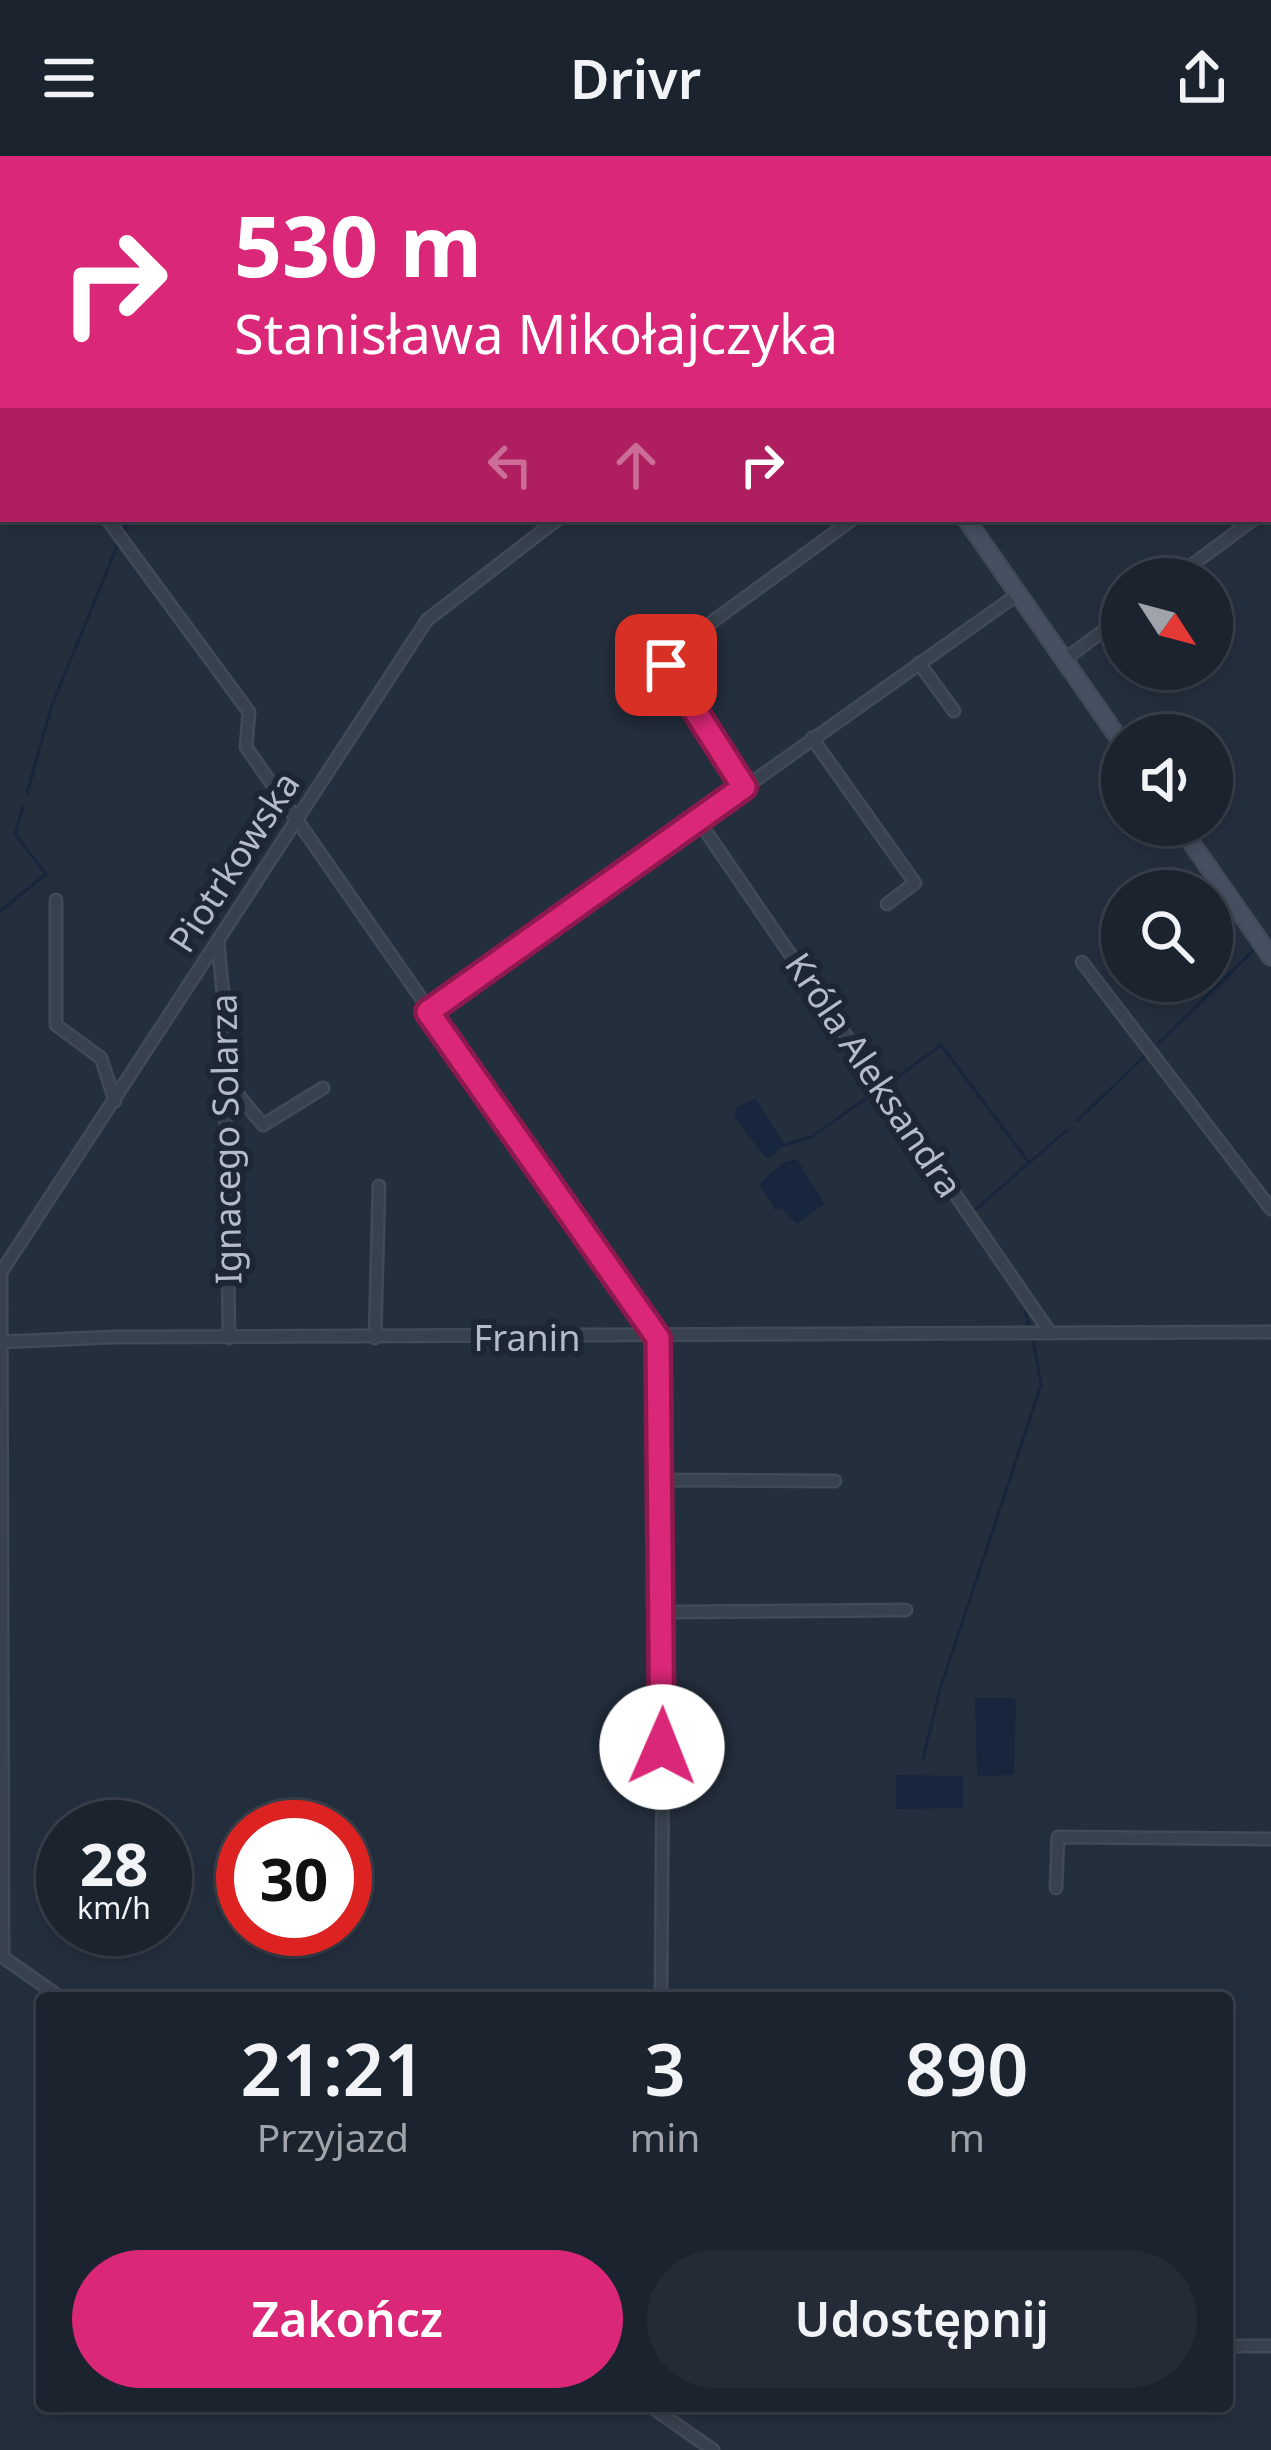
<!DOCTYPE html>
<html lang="pl">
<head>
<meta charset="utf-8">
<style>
  :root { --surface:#1b232e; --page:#242b36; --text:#f1f3f6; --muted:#a0a4aa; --line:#39404a; --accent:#db2777 }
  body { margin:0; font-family:"Noto Sans",sans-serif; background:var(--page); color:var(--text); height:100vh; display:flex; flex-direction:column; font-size:45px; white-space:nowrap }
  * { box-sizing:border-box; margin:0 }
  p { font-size:39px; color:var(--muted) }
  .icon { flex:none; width:66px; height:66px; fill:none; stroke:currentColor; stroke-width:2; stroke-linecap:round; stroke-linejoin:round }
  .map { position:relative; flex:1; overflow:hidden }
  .drawer { position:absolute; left:36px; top:1836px; width:1197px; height:420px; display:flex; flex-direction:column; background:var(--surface); border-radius:12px; box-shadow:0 6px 18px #0003,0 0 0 3px var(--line) }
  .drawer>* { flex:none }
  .hud { position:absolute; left:0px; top:0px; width:1272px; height:366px; box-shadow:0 6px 18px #0003,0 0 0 3px var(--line); background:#db2777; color:#fff; overflow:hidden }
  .needle { width:78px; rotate:126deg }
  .controls { position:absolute; left:1101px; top:402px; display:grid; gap:24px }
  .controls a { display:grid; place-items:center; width:132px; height:132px; border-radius:50%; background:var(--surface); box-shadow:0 6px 18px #0003,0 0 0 3px var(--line); font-size:60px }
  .speed { position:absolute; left:36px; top:1644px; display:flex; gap:24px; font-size:60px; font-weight:700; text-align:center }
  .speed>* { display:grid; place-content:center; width:156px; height:156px; border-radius:50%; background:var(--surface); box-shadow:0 6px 18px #0003,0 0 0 3px var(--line); line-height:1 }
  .speed small { font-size:30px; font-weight:400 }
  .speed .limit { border:18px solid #d22; background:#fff; color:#111 }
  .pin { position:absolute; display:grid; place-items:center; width:102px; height:102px; color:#fff; margin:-51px; border-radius:24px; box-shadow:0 6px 18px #0006 }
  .me { position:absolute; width:132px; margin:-66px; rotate:1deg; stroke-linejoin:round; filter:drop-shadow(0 0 9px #0008) }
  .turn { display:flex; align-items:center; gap:42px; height:252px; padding:0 36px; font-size:54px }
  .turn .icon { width:156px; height:156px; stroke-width:2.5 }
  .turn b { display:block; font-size:84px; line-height:102px }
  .lanes { display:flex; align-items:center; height:114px; padding:0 36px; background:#0003; justify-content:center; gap:60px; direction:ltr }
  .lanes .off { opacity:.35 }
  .eta { display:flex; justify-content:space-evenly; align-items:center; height:204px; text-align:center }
  .eta b { font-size:72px; font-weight:600; line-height:84px }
  .cta { display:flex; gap:24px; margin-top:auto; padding:24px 36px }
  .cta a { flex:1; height:138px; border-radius:72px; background:var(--accent); color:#fff; font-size:48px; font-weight:600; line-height:138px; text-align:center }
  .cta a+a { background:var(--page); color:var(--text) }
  header { display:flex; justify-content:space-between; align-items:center; height:156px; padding:0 36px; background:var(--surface); font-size:54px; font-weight:600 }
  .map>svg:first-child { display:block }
  .water { fill:#17263c }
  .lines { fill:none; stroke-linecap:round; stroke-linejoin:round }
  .stream { stroke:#17263c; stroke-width:3 }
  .street-casing { stroke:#414a57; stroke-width:15 }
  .secondary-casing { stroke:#414a57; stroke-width:20 }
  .street { stroke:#38414e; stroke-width:10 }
  .secondary { stroke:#465061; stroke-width:15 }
  .route-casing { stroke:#8e194d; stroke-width:30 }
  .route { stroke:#db2777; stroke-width:21 }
  .labels { text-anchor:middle; stroke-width:12; stroke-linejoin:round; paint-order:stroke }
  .street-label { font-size:36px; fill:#b4bcc9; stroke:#1d2633 }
</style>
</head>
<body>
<header><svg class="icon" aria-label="menu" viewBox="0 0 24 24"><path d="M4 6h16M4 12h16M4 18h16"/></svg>Drivr<svg class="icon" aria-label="share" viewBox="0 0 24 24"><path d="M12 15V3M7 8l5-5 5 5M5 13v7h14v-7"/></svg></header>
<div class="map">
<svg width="1271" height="2294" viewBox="0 0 1271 2294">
  <rect width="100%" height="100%" fill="#242f3e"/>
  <path class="water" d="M755 942 785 989 767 1003 734 961 736 951Z
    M797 1003 824 1048 797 1068 781 1052 775 1054 759 1028 784 1006Z
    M975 1542H1014L1016 1547 1014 1619 977 1620Z
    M896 1619 963 1620V1652L896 1653Z"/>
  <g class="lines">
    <path class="stream" d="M278 0 280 3
      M125 373 129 363
      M27 637 52 549 118 388
      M0 755 46 718 15 678 23 651
      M1159 887 1256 792
      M888 928 941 889 1030 1008
      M1077 965 1147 898
      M785 989 811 981 877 935
      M976 1053 1067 974
      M1025 1157 1029 1169
      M923 1603 940 1533 1041 1229 1033 1183"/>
    <defs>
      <path id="street" d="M549 0 552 3
        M708 0 710 3
        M985 0 987 3
        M885 3 889 0
        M1269 122 1271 125
        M1269 319 1271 322
        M1269 352 1271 351
        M107 363 249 556 246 591 658 1182 664 1456 661 1842
        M1173 423 1254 363
        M1064 504 1122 461
        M919 507 954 555
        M812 582 915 727 887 748
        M744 631 670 522 671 496 853 363
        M698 664 1049 1175
        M56 744V869L101 902 115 945
        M218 786 224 849 229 1182
        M1082 806 1271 1053
        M428 856 1018 438
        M226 924 263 969 323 932
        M1 1116 3 1801
        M0 1118 427 464 558 363
        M375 1182 379 1030
        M0 1186 113 1181 1271 1176
        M661 1324 835 1325
        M664 1456 906 1454
        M1056 1732 1058 1681 1271 1683
        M0 1799 61 1842
        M1227 2190H1271
        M650 2250 713 2294"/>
      <path id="secondary" d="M1062 0 1064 3
        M1076 3 1081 0
        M966 363 1122 587
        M1179 669 1271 801"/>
    </defs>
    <use href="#street" class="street-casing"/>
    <use href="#secondary" class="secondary-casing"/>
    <use href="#street" class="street"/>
    <use href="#secondary" class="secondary"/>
  </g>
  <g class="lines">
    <defs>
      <path id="route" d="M662 1591 658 1182 428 856 744 631 666 509"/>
    </defs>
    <use href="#route" class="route-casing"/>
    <use href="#route" class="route"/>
  </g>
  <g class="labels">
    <g class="street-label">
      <text transform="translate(234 706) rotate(-57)" y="13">Piotrkowska</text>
      <text transform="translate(874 919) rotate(56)" y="13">Króla Aleksandra</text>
      <text transform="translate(226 983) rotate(-91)" y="13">Ignacego Solarza</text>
      <text x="527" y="1195">Franin</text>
    </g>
  </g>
</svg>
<div class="controls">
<a><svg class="needle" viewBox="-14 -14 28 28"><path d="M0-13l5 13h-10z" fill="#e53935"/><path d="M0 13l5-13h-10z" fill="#a0a4aa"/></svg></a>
<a><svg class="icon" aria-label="sound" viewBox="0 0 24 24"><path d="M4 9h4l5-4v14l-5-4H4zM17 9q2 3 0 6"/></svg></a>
<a><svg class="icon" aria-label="search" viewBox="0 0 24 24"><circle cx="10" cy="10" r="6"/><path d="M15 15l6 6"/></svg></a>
</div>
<div class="speed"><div>28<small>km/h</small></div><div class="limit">30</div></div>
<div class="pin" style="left:666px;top:509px;background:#d93025"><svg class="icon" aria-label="arrive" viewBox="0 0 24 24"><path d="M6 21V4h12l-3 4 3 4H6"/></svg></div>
<svg class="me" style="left:662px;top:1591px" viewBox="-20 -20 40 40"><circle r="19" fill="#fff"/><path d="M0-13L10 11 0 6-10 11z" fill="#db2777"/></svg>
<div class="hud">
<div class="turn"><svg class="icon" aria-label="right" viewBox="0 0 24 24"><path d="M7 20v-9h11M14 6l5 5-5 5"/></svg><div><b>530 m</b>Stanisława Mikołajczyka</div></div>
<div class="lanes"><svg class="icon off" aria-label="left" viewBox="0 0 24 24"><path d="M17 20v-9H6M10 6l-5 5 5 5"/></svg><svg class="icon off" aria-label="ahead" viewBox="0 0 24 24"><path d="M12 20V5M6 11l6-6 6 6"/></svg><svg class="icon" aria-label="right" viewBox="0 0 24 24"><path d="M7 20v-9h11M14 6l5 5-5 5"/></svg></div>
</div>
<section class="drawer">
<div class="eta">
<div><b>21:21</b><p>Przyjazd</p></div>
<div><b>3</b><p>min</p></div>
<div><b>890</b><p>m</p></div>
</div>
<div class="cta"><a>Zakończ</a><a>Udostępnij</a></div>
</section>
</div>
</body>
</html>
